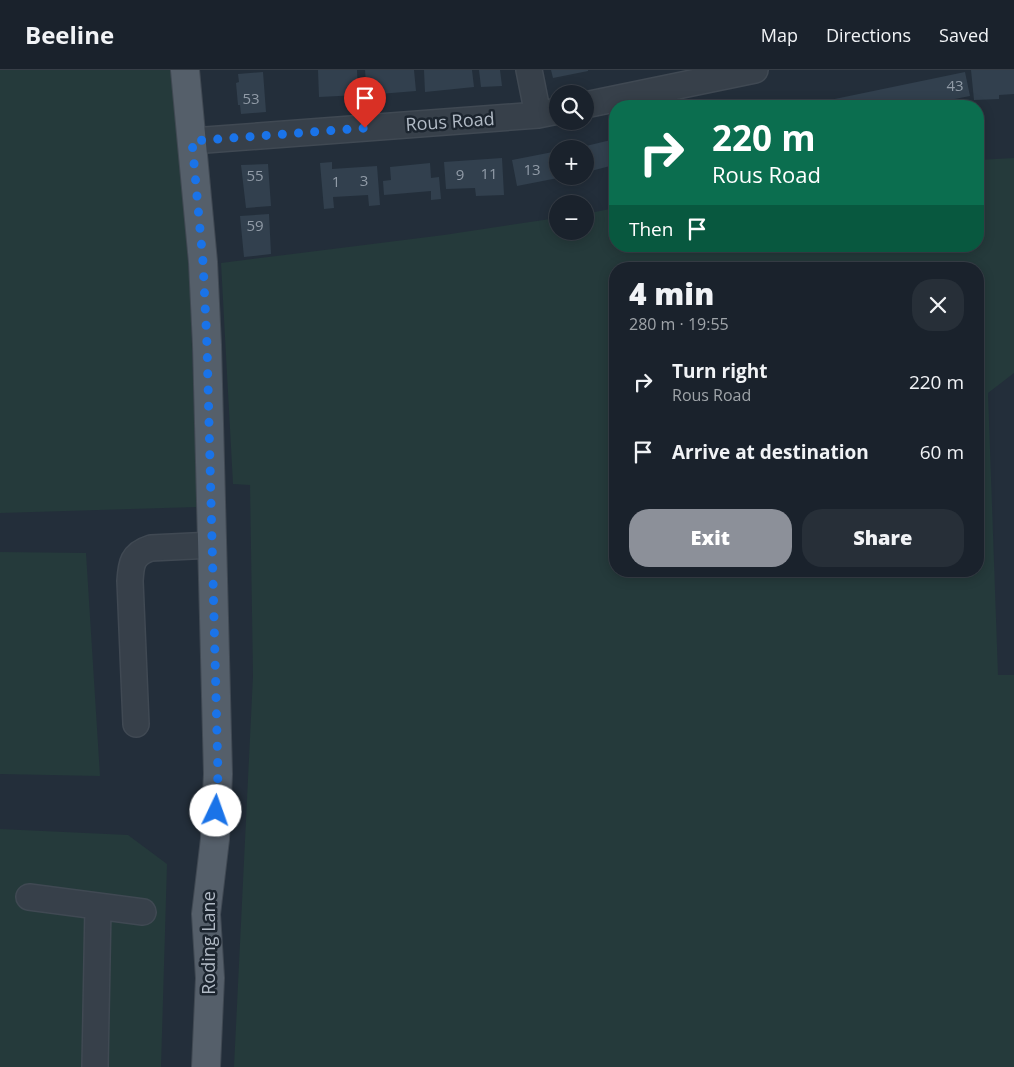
<!DOCTYPE html>
<html lang="en">
<head>
<meta charset="utf-8">
<style>
  :root { --surface:#1a222c; --page:#272f38; --text:#f1f3f6; --muted:#9fa4a9; --line:#383f48; --accent:#8c9099 }
  body { margin:0; font-family:"Open Sans",sans-serif; background:var(--page); color:var(--text); height:100vh; display:flex; flex-direction:column; font-size:19px; white-space:nowrap }
  * { box-sizing:border-box; margin:0 }
  p { font-size:16px; color:var(--muted) }
  .icon { flex:none; width:28px; height:28px; fill:none; stroke:currentColor; stroke-width:2; stroke-linecap:round; stroke-linejoin:round }
  .map { position:relative; flex:1; overflow:hidden }
  .panel { position:absolute; left:609px; top:192px; width:375px; height:315px; display:flex; flex-direction:column; background:var(--surface); border-radius:20px; box-shadow:0 2px 12px #0003,0 0 0 1px var(--line) }
  .panel>* { flex:none }
  .hud { position:absolute; left:609px; top:30px; width:375px; height:152px; border-radius:20px; box-shadow:0 2px 12px #0003,0 0 0 1px var(--line); background:#0b6e4f; color:#fff; overflow:hidden }
  .buttons { position:absolute; left:549px; top:15px; display:grid; gap:10px }
  .buttons a { display:grid; place-items:center; width:45px; height:45px; border-radius:50%; background:var(--surface); box-shadow:0 2px 12px #0003,0 0 0 1px var(--line); font-size:25px }
  .pin { position:absolute; display:grid; place-items:center; width:42px; height:42px; color:#fff; margin:-51px -21px; border-radius:50% 50% 50% 0; rotate:-45deg; box-shadow:0 0 5px #0007 }
  .pin .icon { rotate:45deg }
  .me { position:absolute; width:55px; margin:-28px; rotate:3deg; stroke-linejoin:round; filter:drop-shadow(0 0 4px #0008) }
  .turn { display:flex; align-items:center; gap:18px; height:105px; padding:0 20px; font-size:22px }
  .turn .icon { width:65px; height:65px; stroke-width:2.5 }
  .turn b { display:block; font-size:35px; line-height:42px }
  .then { display:flex; align-items:center; height:48px; padding:0 20px; background:#0003; gap:10px; font-size:19px }
  .round { display:grid; place-items:center; flex:none; width:52px; height:52px; border-radius:20px; background:var(--page) }
  .overview { display:flex; align-items:center; justify-content:space-between; height:85px; padding:0 20px }
  h1 { font-size:30px; font-weight:800; line-height:38px }
  .button { display:flex; gap:10px; margin-top:auto; padding:10px 20px }
  .button a { flex:1; height:58px; border-radius:20px; background:var(--accent); color:#fff; font-size:20px; font-weight:800; line-height:58px; text-align:center }
  .button a+a { background:var(--page); color:var(--text) }
  ul { padding:0; list-style:none }
  li { display:flex; align-items:center; gap:15px; height:70px; padding:0 20px }
  li div { flex:1 }
  li b { display:block; font-size:19px }
  li em { font-style:normal }
  header { display:flex; align-items:center; gap:30px; box-sizing:border-box; height:70px; padding:0 25px; background:var(--surface); border-bottom:1px solid var(--line) }
  header strong { font-size:24px }
  nav { display:flex; gap:28px; margin-inline-start:auto; font-size:18px }
  .map>svg:first-child { display:block }
  .green { fill:#253a3b; fill-rule:evenodd }
  .building { fill:#32404e }
  .lines { fill:none; stroke-linecap:round; stroke-linejoin:round }
  .minor-casing { stroke:#404953; stroke-width:28 }
  .major-casing { stroke:#404953; stroke-width:30 }
  .minor { stroke:#37404a; stroke-width:25 }
  .major { stroke:#555f6a; stroke-width:28 }
  .route { stroke:#1a73e8; stroke-width:9; stroke-dasharray:0 16.2 }
  .labels { text-anchor:middle; stroke-width:5; stroke-linejoin:round; paint-order:stroke }
  .number-label { font-size:15px; fill:#919ba7 }
  .street-label { font-size:18px; fill:#b2bbc6; stroke:#1c252f }
</style>
</head>
<body>
<header>
<strong>Beeline</strong>
<nav><a>Map</a><a>Directions</a><a>Saved</a></nav>
</header>
<div class="map">
<svg width="1014" height="997" viewBox="0 0 1014 997">
  <rect width="100%" height="100%" fill="#232e3a"/>
  <path class="green" d="M0 0H173L190 218 197 437 0 443Z
    M1014 88V303L988 323 998 605H1014V997H234L253 606 250 415 233 414 221 193 444 165 557 148 558 161H585V144L615 138V176H978V90ZM615 199H978V501H615Z
    M0 482 86 483 100 706 0 704Z
    M0 759 128 765 167 794 161 997H0Z"/>
  <path class="building" d="M318 0H357L358 25 319 27Z
    M365 0H414L416 21 367 25Z
    M424 0H472L474 17 425 22Z
    M479 0H500L502 16 481 17Z
    M551 0H588V1L553 8Z
    M971 0H1014V24L999 25V29L974 30Z
    M263 2 266 42 241 44 240 35H238L236 13 239 12 238 4Z
    M965 2 970 26 919 36H826L825 31Z
    M806 29 807 36H775V35Z
    M615 69V103L612 104 610 96 591 101 586 76Z
    M558 81V106L563 107 517 116 512 90Z
    M502 88 504 125 476 126 475 118 446 119 444 92Z
    M332 92V99L377 96 380 135 369 136 368 125 333 127 334 138 324 139 320 93Z
    M430 93 431 108 439 107 441 129 431 130V121L384 125 383 111 391 110 390 97Z
    M268 94 271 136 246 138 241 95Z
    M269 144 271 184 244 187 240 146Z"/>
  <g class="lines">
    <defs>
      <path id="minor" d="M529 0 538 45
        M585 35 755 0
        M192 71 538 45 558 41
        M136 654 130 511C131 494 132 484 151 478L213 475
        M29 827 143 842
        M95 997 98 836"/>
      <path id="major" d="M185 0 203 192 207 275 218 704 215 769 206 844 210 908 206 997"/>
    </defs>
    <use href="#minor" class="minor-casing"/>
    <use href="#major" class="major-casing"/>
    <use href="#minor" class="minor"/>
    <use href="#major" class="major"/>
  </g>
  <g class="lines">
    <path class="route" d="M216 741 218 704 207 275 203 192 192 71 365 58"/>
  </g>
  <g class="labels">
    <g class="number-label">
      <text x="955" y="21">43</text>
      <text x="251" y="34">53</text>
      <text x="532" y="105">13</text>
      <text x="489" y="109">11</text>
      <text x="460" y="110">9</text>
      <text x="255" y="111">55</text>
      <text x="364" y="116">3</text>
      <text x="336" y="117">1</text>
      <text x="255" y="161">59</text>
    </g>
    <g class="street-label">
      <text transform="translate(450 52) rotate(-4)" y="6">Rous Road</text>
      <text transform="translate(209 873) rotate(-90)" y="6">Roding Lane</text>
    </g>
  </g>
</svg>
<div class="buttons">
<a><svg class="icon" aria-label="search" viewBox="0 0 24 24"><circle cx="10" cy="10" r="6"/><path d="M15 15l6 6"/></svg></a>
<a>+</a>
<a>−</a>
</div>
<div class="pin" style="left:365px;top:58px;background:#d93025"><svg class="icon" aria-label="arrive" viewBox="0 0 24 24"><path d="M6 21V4h12l-3 4 3 4H6"/></svg></div>
<svg class="me" style="left:216px;top:741px" viewBox="-20 -20 40 40"><circle r="19" fill="#fff"/><path d="M0-13L10 11 0 6-10 11z" fill="#1a73e8"/></svg>
<div class="hud">
<div class="turn"><svg class="icon" aria-label="right" viewBox="0 0 24 24"><path d="M7 20v-9h11M14 6l5 5-5 5"/></svg><div><b>220 m</b>Rous Road</div></div>
<div class="then">Then<svg class="icon" aria-label="arrive" viewBox="0 0 24 24"><path d="M6 21V4h12l-3 4 3 4H6"/></svg></div>
</div>
<section class="panel">
<div class="overview"><div><h1>4 min</h1><p>280 m · 19:55</p></div><a class="round"><svg class="icon" aria-label="close" viewBox="0 0 24 24"><path d="M6 6l12 12M18 6L6 18"/></svg></a></div>
<ul>
<li><svg class="icon" aria-label="right" viewBox="0 0 24 24"><path d="M7 20v-9h11M14 6l5 5-5 5"/></svg><div><b>Turn right</b><p>Rous Road</p></div><em>220 m</em></li>
<li><svg class="icon" aria-label="arrive" viewBox="0 0 24 24"><path d="M6 21V4h12l-3 4 3 4H6"/></svg><div><b>Arrive at destination</b></div><em>60 m</em></li>
</ul>
<div class="button"><a>Exit</a><a>Share</a></div>
</section>
</div>
</body>
</html>
